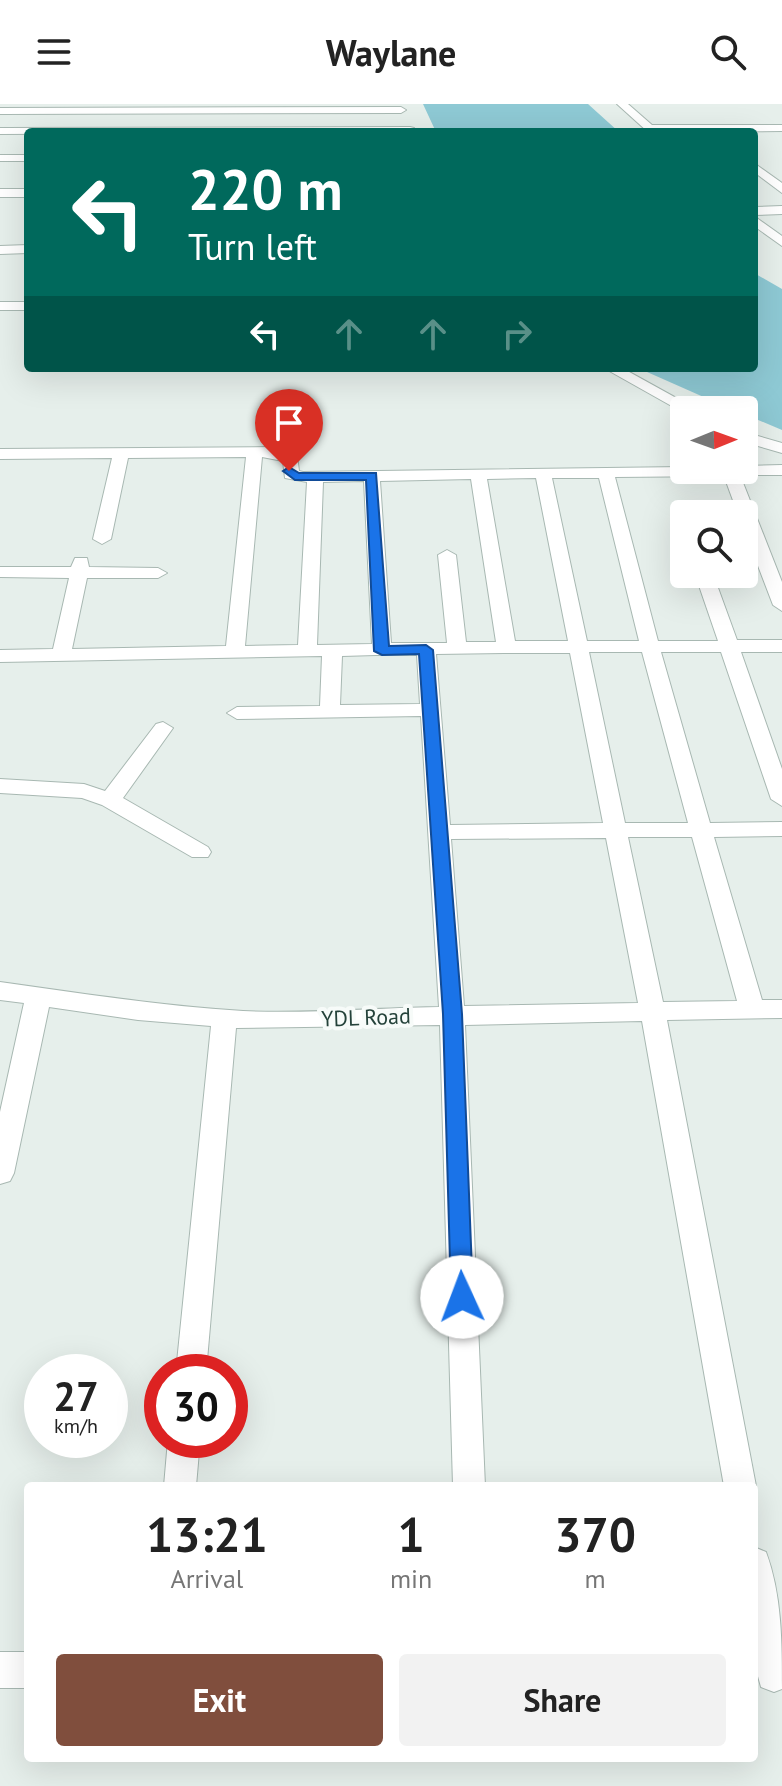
<!DOCTYPE html>
<html lang="en">
<head>
<meta charset="utf-8">
<style>
  :root { --surface:#fff; --page:#f2f2f2; --text:#222; --muted:#767676; --accent:#804e3d }
  body { margin:0; font-family:"PT Sans",sans-serif; background:var(--page); color:var(--text); height:100vh; display:flex; flex-direction:column; font-size:30px; white-space:nowrap }
  * { box-sizing:border-box; margin:0 }
  p { font-size:26px; color:var(--muted) }
  .icon { flex:none; width:44px; height:44px; fill:none; stroke:currentColor; stroke-width:2; stroke-linecap:round; stroke-linejoin:round }
  .map { position:relative; flex:1; overflow:hidden }
  .sheet { position:absolute; left:24px; top:1378px; width:734px; height:280px; display:flex; flex-direction:column; background:var(--surface); border-radius:8px; box-shadow:0 8px 32px #0002 }
  .sheet>* { flex:none }
  .banner { position:absolute; left:24px; top:24px; width:734px; height:244px; border-radius:8px; box-shadow:0 8px 32px #0002; background:#00695c; color:#fff; overflow:hidden }
  .needle { width:52px; rotate:89deg }
  .tools { position:absolute; left:670px; top:292px; display:grid; gap:16px }
  .tools a { display:grid; place-items:center; width:88px; height:88px; border-radius:8px; background:var(--surface); box-shadow:0 8px 32px #0002; font-size:40px }
  .speed { position:absolute; left:24px; top:1250px; display:flex; gap:16px; font-size:40px; font-weight:700; text-align:center }
  .speed>* { display:grid; place-content:center; width:104px; height:104px; border-radius:50%; background:var(--surface); box-shadow:0 8px 32px #0002; line-height:1 }
  .speed small { font-size:20px; font-weight:400 }
  .speed .limit { border:12px solid #d22; background:#fff; color:#111 }
  .pin { position:absolute; display:grid; place-items:center; width:68px; height:68px; color:#fff; margin:-82px -34px; border-radius:50% 50% 50% 0; rotate:-45deg; box-shadow:0 0 8px #0007 }
  .pin .icon { rotate:45deg }
  .me { position:absolute; width:88px; margin:-44px; rotate:358deg; stroke-linejoin:round; filter:drop-shadow(0 0 6px #0008) }
  .turn { display:flex; align-items:center; gap:28px; height:168px; padding:0 32px; font-size:36px }
  .turn .icon { width:104px; height:104px; stroke-width:2.5 }
  .turn b { display:block; font-size:56px; line-height:68px }
  .lanes { display:flex; align-items:center; height:76px; padding:0 32px; background:#0003; justify-content:center; gap:40px; direction:ltr }
  .lanes .off { opacity:.35 }
  .eta { display:flex; justify-content:space-evenly; align-items:center; height:136px; text-align:center }
  .eta b { font-size:48px; font-weight:700; line-height:56px }
  .primary-button { display:flex; gap:16px; margin-top:auto; padding:16px 32px }
  .primary-button a { flex:1; height:92px; border-radius:8px; background:var(--accent); color:#fff; font-size:32px; font-weight:700; line-height:92px; text-align:center }
  .primary-button a+a { background:var(--page); color:var(--text) }
  header { display:flex; justify-content:space-between; align-items:center; height:104px; padding:0 32px; background:var(--surface); font-size:36px; font-weight:700 }
  .map>svg:first-child { display:block }
  .water { fill:#8ec9d4 }
  .lines { fill:none; stroke-linecap:round; stroke-linejoin:round }
  .minor-casing { stroke:#a8b8b2; stroke-width:2 }
  .minor { fill:#fff; fill-rule:evenodd }
  .route { fill:#1a73e8; stroke:#114b97; stroke-width:2 }
  .labels { text-anchor:middle; stroke-width:8; stroke-linejoin:round; paint-order:stroke }
  .street-label { font-size:22px; fill:#24423a; stroke:#f7fbf9 }
</style>
</head>
<body>
<header><svg class="icon" aria-label="menu" viewBox="0 0 24 24"><path d="M4 6h16M4 12h16M4 18h16"/></svg>Waylane<svg class="icon" aria-label="search" viewBox="0 0 24 24"><circle cx="10" cy="10" r="6"/><path d="M15 15l6 6"/></svg></header>
<div class="map">
<svg width="782" height="1682" viewBox="0 0 782 1682">
  <rect width="100%" height="100%" fill="#e6efeb"/>
  <path class="water" d="M423 0H588L619 28H436Z
    M754 169 782 185V326L744 310V306H733L638 264H754Z"/>
  <g class="lines">
    <defs>
      <path id="minor" d="M617 0H628L652 21H782V27L648 28Z
        M0 4 401 3 406 6 401 9 0 10Z
        M410 23 414 24V28L0 30V24Z
        M0 51H28V57H0Z
        M754 59 782 79V89L754 68Z
        M0 85H28V93H0Z
        M782 102V110L754 111V103Z
        M754 112 782 132V142L754 122Z
        M28 141V149L0 150V142Z
        M0 198H28V206H0Z
        M604 264H622L698 306H684V309Z
        M744 328 782 339V349L744 338Z
        M275 343 297 351 299 367 303 368 684 363V366H744V362L782 361V371H740L782 478V507L773 501 744 425V410H738L724 372 615 373 658 537H718L695 470H713L737 536H782V548H741L782 665V702L771 695 721 548H661L710 719 782 718V732L714 733 762 896H782V914L667 916 756 1382 754 1388V1382H724L642 917 465 921 485 1382H453L440 921 236 924 206 1268H176L211 922 138 916 49 903 14 1069 10 1077 0 1080V1008L24 899 0 896V878C79 889 161 902 243 907 307 910 374 904 439 903L421 612 237 615 227 609 237 603 320 602 322 552 0 558V546L53 545 69 474 0 473V463H71L75 454H87L89 463 158 464 167 469 158 474H87L72 545 226 542 246 353 128 354 111 435 102 440 93 435 112 354 0 355V345ZM262 353 283 357 285 374 307 378 298 541 245 542ZM536 374 568 537H515L487 375ZM552 374H599L639 537H587ZM471 375 496 538H466L456 451 447 446 438 451 447 539H391L380 377ZM364 377 372 540 317 541 323 378ZM589 548H642L688 719H625ZM504 549H570L603 719 450 721 436 550ZM376 551H417L420 600 340 601 342 552ZM628 733H692L737 897 663 898ZM606 734 638 899 464 902 451 735Z
        M163 618 173 624 123 694 208 743 211 748 208 753H192L102 701 82 694 0 689V675L84 680 105 687 156 620Z
        M168 1336H200L196 1382H164Z
        M754 1443 766 1448C782 1491 782 1539 782 1585L774 1588 761 1583 754 1558Z
        M0 1548H28V1584H0Z"/>
    </defs>
    <use href="#minor" class="minor-casing"/>
    <use href="#minor" class="minor"/>
  </g>
  <path class="route" d="M289 363 299 369H376L389 542 426 541 433 546 462 910 473 1193 470 1200 462 1203 454 1200 451 1193 443 910 419 550 382 551 374 547 366 376H295L283 367Z"/>
  <g class="labels">
    <g class="street-label">
      <text transform="translate(366 913) rotate(-2)" y="8">YDL Road</text>
    </g>
  </g>
</svg>
<div class="tools">
<a><svg class="needle" viewBox="-14 -14 28 28"><path d="M0-13l5 13h-10z" fill="#e53935"/><path d="M0 13l5-13h-10z" fill="#767676"/></svg></a>
<a><svg class="icon" aria-label="search" viewBox="0 0 24 24"><circle cx="10" cy="10" r="6"/><path d="M15 15l6 6"/></svg></a>
</div>
<div class="speed"><div>27<small>km/h</small></div><div class="limit">30</div></div>
<div class="pin" style="left:289px;top:367px;background:#d93025"><svg class="icon" aria-label="arrive" viewBox="0 0 24 24"><path d="M6 21V4h12l-3 4 3 4H6"/></svg></div>
<svg class="me" style="left:462px;top:1193px" viewBox="-20 -20 40 40"><circle r="19" fill="#fff"/><path d="M0-13L10 11 0 6-10 11z" fill="#1a73e8"/></svg>
<div class="banner">
<div class="turn"><svg class="icon" aria-label="left" viewBox="0 0 24 24"><path d="M17 20v-9H6M10 6l-5 5 5 5"/></svg><div><b>220 m</b>Turn left</div></div>
<div class="lanes"><svg class="icon" aria-label="left" viewBox="0 0 24 24"><path d="M17 20v-9H6M10 6l-5 5 5 5"/></svg><svg class="icon off" aria-label="ahead" viewBox="0 0 24 24"><path d="M12 20V5M6 11l6-6 6 6"/></svg><svg class="icon off" aria-label="ahead" viewBox="0 0 24 24"><path d="M12 20V5M6 11l6-6 6 6"/></svg><svg class="icon off" aria-label="right" viewBox="0 0 24 24"><path d="M7 20v-9h11M14 6l5 5-5 5"/></svg></div>
</div>
<section class="sheet">
<div class="eta">
<div><b>13:21</b><p>Arrival</p></div>
<div><b>1</b><p>min</p></div>
<div><b>370</b><p>m</p></div>
</div>
<div class="primary-button"><a>Exit</a><a>Share</a></div>
</section>
</div>
</body>
</html>
